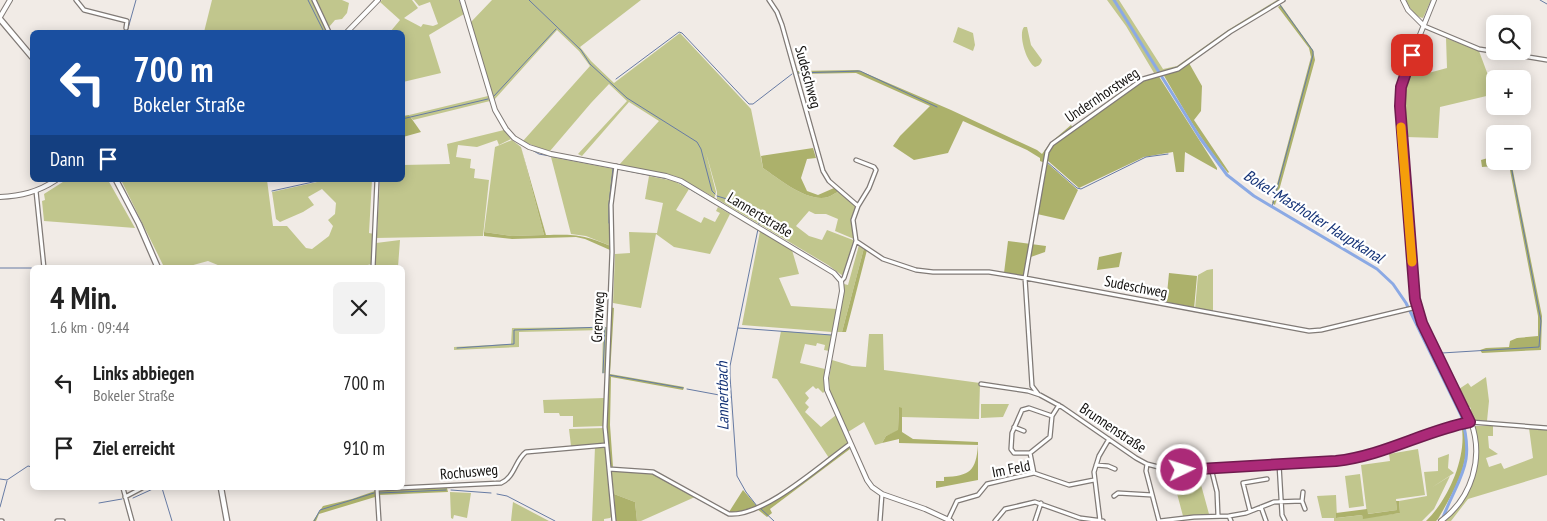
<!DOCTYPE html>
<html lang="de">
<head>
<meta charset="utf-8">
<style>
  :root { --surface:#fff; --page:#f2f2f2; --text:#222; --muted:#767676 }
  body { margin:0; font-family:"PT Sans Narrow",sans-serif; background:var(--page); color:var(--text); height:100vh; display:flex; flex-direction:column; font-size:19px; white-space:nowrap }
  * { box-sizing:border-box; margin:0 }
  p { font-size:16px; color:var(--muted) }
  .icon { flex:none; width:28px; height:28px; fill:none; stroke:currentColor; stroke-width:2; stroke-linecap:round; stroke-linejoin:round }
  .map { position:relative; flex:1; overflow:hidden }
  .panel { position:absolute; left:30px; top:265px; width:375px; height:225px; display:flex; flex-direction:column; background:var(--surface); border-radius:8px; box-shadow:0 2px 12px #0003 }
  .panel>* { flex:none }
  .hud { position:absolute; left:30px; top:30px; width:375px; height:152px; border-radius:8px; box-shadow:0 2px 12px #0003; background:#1a4fa0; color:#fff; overflow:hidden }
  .buttons { position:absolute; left:1486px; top:15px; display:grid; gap:10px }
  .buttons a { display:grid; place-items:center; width:45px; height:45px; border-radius:8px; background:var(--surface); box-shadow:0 2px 12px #0003; font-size:25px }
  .pin { position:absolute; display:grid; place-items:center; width:42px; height:42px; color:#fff; margin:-21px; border-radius:10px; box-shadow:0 2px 8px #0006 }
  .me { position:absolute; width:55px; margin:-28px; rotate:86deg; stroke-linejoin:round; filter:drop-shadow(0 0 4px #0008) }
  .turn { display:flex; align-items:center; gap:18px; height:105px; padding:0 20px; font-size:22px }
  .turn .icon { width:65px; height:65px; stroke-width:2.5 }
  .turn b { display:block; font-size:35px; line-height:42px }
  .then { display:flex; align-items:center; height:48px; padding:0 20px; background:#0003; gap:10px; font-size:19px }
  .round { display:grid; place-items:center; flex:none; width:52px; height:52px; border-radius:8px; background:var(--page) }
  .summary { display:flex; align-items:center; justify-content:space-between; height:85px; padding:0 20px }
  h1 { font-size:30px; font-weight:800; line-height:38px }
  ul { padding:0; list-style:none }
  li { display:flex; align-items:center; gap:15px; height:65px; padding:0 20px }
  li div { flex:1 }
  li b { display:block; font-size:19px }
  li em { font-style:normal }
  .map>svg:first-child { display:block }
  .green { fill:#c1c68d }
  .forest { fill:#acb16b }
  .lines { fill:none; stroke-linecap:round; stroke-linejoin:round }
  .stream { stroke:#677ba4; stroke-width:1 }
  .canal { stroke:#8ba9e4; stroke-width:3 }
  .street-casing { stroke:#807a76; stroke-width:5.5 }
  .secondary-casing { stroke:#807a76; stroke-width:6 }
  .primary-casing { stroke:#807a76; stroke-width:7 }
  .street { stroke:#fff; stroke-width:3 }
  .secondary { stroke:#fff; stroke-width:4 }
  .primary { stroke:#fff; stroke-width:4.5 }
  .route-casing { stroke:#6f1b4e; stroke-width:12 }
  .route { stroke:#ab2a78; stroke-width:9 }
  .slow { stroke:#f59e0b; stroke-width:9 }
  .labels { text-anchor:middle; stroke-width:4.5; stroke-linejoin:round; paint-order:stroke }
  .street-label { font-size:15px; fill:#12100e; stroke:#fff }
  .water-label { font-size:16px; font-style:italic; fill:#153377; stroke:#fff }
</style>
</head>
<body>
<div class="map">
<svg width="1547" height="521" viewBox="0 0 1547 521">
  <rect width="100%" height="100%" fill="#f1ebe6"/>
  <path class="green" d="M212 0H312L327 32H204Z
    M316 0H342L349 3 347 13 342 19 335 20 329 27Z
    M382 0H412L418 8 404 18 421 27 423 24 433 26 438 24 430 2 419 6 414 0H459L464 14 429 35 441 73 403 82 402 32H390L400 20 380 2Z
    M492 0H641L580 47 591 61 614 83 680 33 751 109 763 168C779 179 808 203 828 197 831 196 835 193 838 192L856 205 852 220 854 239 835 231 838 219 826 214H815L809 211 796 226 809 236 822 240 827 230 853 240V246L843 276 828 265 717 199V192L706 153 716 192 714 199 712 196 675 176 619 165 659 121 629 102 582 156 578 154 627 101 609 84 591 103 550 151 539 148 523 141 590 66 579 51 557 30 494 100 471 22Z
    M1107 0H1119L1163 69 1177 66 1228 30 1277 0H1280L1178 68 1154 73 1126 26Z
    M1406 0H1431L1423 18C1415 17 1409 7 1406 0Z
    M958 27 973 33 975 45 973 51 953 42Z
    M1024 27H1027L1031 45 1042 60C1041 64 1039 66 1035 67 1026 62 1018 34 1024 27Z
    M1446 38 1479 51 1495 94 1440 107 1438 138 1406 137C1404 115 1403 94 1409 72L1421 75 1447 68Z
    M488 96 490 101 413 120 409 115Z
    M504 130 511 139 499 145 497 140 477 147 458 145 456 157 471 159 470 168 475 169 474 178 489 180 483 236 375 238V234H377L380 180H402L403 165 450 164 447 144Z
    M512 140 521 147 544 235 512 236 484 232 495 147Z
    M551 157 614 169 610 206 611 246 586 236 571 234Z
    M649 176 674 181 689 189 676 210 701 223 704 217 715 222 720 213 716 211 718 207 730 214 710 254 674 247 656 234 641 308 613 303 615 254 630 253 629 232 657 233 663 203 645 199Z
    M66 180H108L135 228 44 221 42 201 45 200 44 194Z
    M121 180H267L273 226H287L306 248 312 249 329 236 333 226 328 220 335 214 336 203 322 189 308 197 314 205 303 212 280 222 276 219 272 192 326 180H372L369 233 374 234 372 264 354 268H225L208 261 186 267H164Z
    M760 231 792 250 799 274 779 278 791 306 837 309 832 332 742 325Z
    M400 240 398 267H375L376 243Z
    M859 245 864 248 842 332H837L844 292V284L848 285Z
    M1213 269V312L1195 309 1198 275 1207 270Z
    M607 327 605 373H602L603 330 519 332V347L454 350V347L511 344 512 328Z
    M781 331 832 335 829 351 824 350 825 345 817 343 816 346 805 344 800 363 825 369 824 384 825 391 823 393 818 388 816 389 813 386 805 393 809 398 805 403 809 407 805 412 821 427 836 415 848 443 829 458 777 379 772 378Z
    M869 334H883L884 370 980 383 979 419 902 417V408H899L898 431 886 436 882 443 875 445 864 422 848 432 830 392 829 379 832 360 852 366 866 367Z
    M1486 377 1489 401 1487 421 1475 420 1470 410 1471 409 1470 407H1468L1459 389 1468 383 1471 387Z
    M604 398V426L573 427V416H560L559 413H544L543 400Z
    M981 404H1009L1003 417 981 418Z
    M1474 426H1493V436H1488L1489 448 1498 454 1486 458 1489 467 1501 463 1504 469 1533 458 1529 428 1547 430V475L1468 499 1451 521H1445C1475 495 1483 464 1474 426Z
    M604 428 605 444 571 446 569 429Z
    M595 447H604L606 449 612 516 610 518 604 519V521H592Z
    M1418 449 1425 495 1396 499 1397 510 1367 514 1361 465 1390 461 1389 454Z
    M1449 454 1448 468 1454 473 1431 488 1450 476 1434 509 1422 521H1334V518H1322L1317 496 1336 495 1337 518 1362 515 1363 518 1400 513 1399 501 1427 496 1424 472 1438 471V458Z
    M614 470 652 474 695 497 641 521H637L635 502 614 494 611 472Z
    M1197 470 1209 514 1183 516 1171 471Z
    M1360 474 1364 506 1349 508 1345 476Z
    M450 492 471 493 467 518 454 515 453 519 451 518Z
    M513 502 549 521H511Z"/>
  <path class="forest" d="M1281 5 1313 50 1315 60 1275 205 1272 203 1311 57 1309 48 1278 7Z
    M1189 63 1202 86 1201 111 1194 120 1229 172 1228 173C1202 143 1183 108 1163 74L1179 70Z
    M793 64H795L797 71 858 70 951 110 1037 150 1042 154 1050 143 1071 125 1073 128 1051 144 1045 163 1040 161V158L1027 150 963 121 948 153 914 160 893 146 900 136 930 106 856 73 796 74Z
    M1158 75 1217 168V170L1185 152 1184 172H1176L1173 152 1144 157 1079 188 1047 160 1048 153 1052 145 1144 79Z
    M409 115 421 132 403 137V116Z
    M521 147 546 235C576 234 584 235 611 246L610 250 585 239 576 237 512 239 484 236V232L512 236 544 235Z
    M813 148 816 158 807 159 801 178 807 191 818 195 834 188 838 192C835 193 831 196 828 197 808 203 779 179 763 168L761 156Z
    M1495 156V161H1511L1542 316 1541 350 1482 353 1480 350 1486 348 1509 347 1510 341 1517 338 1538 336V316L1509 165 1482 167 1481 160Z
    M1046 162 1078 190 1064 220 1037 214Z
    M1008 241 1046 246 1045 252 1028 258 1025 277 1004 273Z
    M864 248 867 250 846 332H842Z
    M1122 252 1119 267 1097 270 1099 257Z
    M1169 273 1197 276 1194 309 1166 304Z
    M610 307 614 308 610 374 684 387 683 390 611 377 610 425 613 467 610 466 606 427Z
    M899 407 902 408V432L913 439 978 442V480L936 488V481H944V477C970 476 976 471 978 445L899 443V439L882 443 886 436 898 430Z
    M1464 428C1473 461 1454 491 1438 519L1436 521H1426C1448 500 1466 459 1462 429Z
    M849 447 850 449 770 509 772 513 767 517 757 509C787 499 822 467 849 447Z
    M447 488 448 492 379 495V491Z
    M743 490 757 506 736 513 729 512Z
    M375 491V497L319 514 316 521H313L323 506 352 499Z
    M614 494 635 502 637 521H616Z
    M1396 501H1399L1400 513 1363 519 1362 515 1336 518V513L1367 509 1368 514 1397 510Z"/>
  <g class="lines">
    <path class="stream" d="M308 0 324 32
      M529 0 581 50 590 64 627 98 697 142 701 149 712 191 715 194
      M1540 0 1547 4
      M127 32 136 0
      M798 73 860 71 937 107
      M616 79 679 32 682 33 749 104H753L792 74
      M494 96 556 29
      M402 119 488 99
      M514 140 539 154 613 168 609 204V223
      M1047 162 1077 188 1081 189 1146 157 1168 154
      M618 169 669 179
      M678 182 715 204
      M272 191 322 180
      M717 196 753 207 759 213V224
      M1272 207 1313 55V51L1280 5
      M0 268H32
      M738 328 831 335
      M457 348 514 344V330L605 327 603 373
      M1442 353 1539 347 1541 321 1510 161
      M609 375 683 388
      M687 389 730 397
      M0 479 7 480 28 466 32 467
      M162 488 172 521
      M451 490 491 493
      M380 493 446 490
      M497 494 507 496 555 521
      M133 498 155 488
      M99 503 122 499
      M757 506 746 492 737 476 730 376V366L758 229
      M0 507 7 481
      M760 508 774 521
      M314 521 320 510 374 493"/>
    <path class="canal" d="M1114 0 1200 138 1227 175 1254 196 1377 269 1393 284 1406 303 1461 415C1476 466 1459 475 1442 520"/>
    <defs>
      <path id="street" d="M76 0 84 10 127 21 126 28
        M314 0 329 32
        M769 0 777 12 782 25 823 171 829 181 858 206 853 220 856 241 844 278 841 281
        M1424 26 1479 49 1547 60
        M856 160 874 167 876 170 869 188 858 206
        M36 191 44 268
        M856 241 883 259 916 270 933 272H989L1025 278 1309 331 1321 330 1417 307
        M373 268 377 180
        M981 384 1028 391 1040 395 1062 407 1136 458 1147 464 1170 470 1350 459 1365 456 1450 426 1471 422 1547 428
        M1038 394 1032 386 1025 278 1047 152 1052 144 1143 79 1178 69 1230 32 1283 0
        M1014 427 1024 431
        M1030 453H1014L1011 449 1012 433 1022 410 1029 408 1052 416 1059 405
        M1147 464 1146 471 1159 521
        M1279 464 1282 515 1285 521
        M1096 465 1108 466 1115 469
        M1211 468 1217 492 1218 516
        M609 469 653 472 729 514C764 517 822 464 850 444
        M1034 473 1030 453 1050 437 1052 416
        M123 488 132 521
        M377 489 501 483C515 477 515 460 526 452L606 445
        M377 489 379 521
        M1114 496 1118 493 1152 495
        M125 497 142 488
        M1302 501 1305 509
        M1261 507 1266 521
        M1250 511 1243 483 1267 479
        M1229 516 1231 521
        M948 520 957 501 978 495 987 484 1034 473 1069 485 1094 480
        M0 521H2
        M57 521H63
        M614 521 605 427 612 252 611 205 616 166
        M880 521 882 494
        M995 521 1005 509 1035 502 1080 518 1103 521
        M1035 521 1041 503
        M1100 521 1094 472 1099 456 1109 439
        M1160 521 1194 517 1229 516 1246 513 1274 502 1302 501 1303 492"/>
      <path id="secondary" d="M462 0 495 110 506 129 514 138 529 147 551 154 666 176 681 181 834 273 841 281 842 291 826 378 827 390 867 480 872 487 882 494 925 509 951 521
        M1403 0 1408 10 1424 26
        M1434 0 1403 77 1400 97 1414 290 1417 307 1422 323C1432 343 1442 364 1452 385 1458 397 1466 409 1471 422 1484 458 1472 498 1441 521
        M0 17 10 0
        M347 32 378 0
        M0 197C21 196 38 192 56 180"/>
      <path id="primary" d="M0 19 32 57
        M116 180 139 224 158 268
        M221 488 227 521"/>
    </defs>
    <use href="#street" class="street-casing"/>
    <use href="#secondary" class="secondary-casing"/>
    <use href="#primary" class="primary-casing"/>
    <use href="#street" class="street"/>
    <use href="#secondary" class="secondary"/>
    <use href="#primary" class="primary"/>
  </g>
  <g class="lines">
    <defs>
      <path id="route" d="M1182 470 1336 461C1383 456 1424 431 1470 422L1422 323 1415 299 1400 106 1401 87 1412 55"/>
    </defs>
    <use href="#route" class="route-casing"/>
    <use href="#route" class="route"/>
    <path class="slow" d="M1401 127 1412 262"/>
  </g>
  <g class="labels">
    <g class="street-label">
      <text transform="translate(808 77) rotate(75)" y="5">Sudeschweg</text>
      <text transform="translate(1102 95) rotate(-34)" y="5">Undernhorstweg</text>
      <text transform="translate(760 215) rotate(31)" y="5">Lannertstraße</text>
      <text transform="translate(1136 287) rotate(11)" y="5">Sudeschweg</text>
      <text transform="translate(598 317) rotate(-87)" y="5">Grenzweg</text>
      <text transform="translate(1113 428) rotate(34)" y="5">Brunnenstraße</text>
      <text transform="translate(1011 469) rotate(-11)" y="5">Im Feld</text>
      <text transform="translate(469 472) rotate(-5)" y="5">Rochusweg</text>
    </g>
    <g class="water-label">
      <text transform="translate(1314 216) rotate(32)" y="6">Bokel-Mastholter Hauptkanal</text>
      <text transform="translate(722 396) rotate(-91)" y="6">Lannertbach</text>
    </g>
  </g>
</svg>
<div class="buttons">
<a><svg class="icon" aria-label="search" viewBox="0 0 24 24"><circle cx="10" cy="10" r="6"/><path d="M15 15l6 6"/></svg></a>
<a>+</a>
<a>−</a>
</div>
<div class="pin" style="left:1412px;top:55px;background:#d93025"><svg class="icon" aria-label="arrive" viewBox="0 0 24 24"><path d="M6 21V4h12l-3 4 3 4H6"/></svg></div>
<svg class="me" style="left:1182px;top:470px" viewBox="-20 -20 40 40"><circle r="17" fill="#ab2a78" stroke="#fff" stroke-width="3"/><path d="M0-11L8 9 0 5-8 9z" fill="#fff"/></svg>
<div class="hud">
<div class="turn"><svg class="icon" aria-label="left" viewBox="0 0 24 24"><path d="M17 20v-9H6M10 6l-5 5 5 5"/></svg><div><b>700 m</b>Bokeler Straße</div></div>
<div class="then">Dann<svg class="icon" aria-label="arrive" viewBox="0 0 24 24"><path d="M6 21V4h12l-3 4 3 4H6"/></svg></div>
</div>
<section class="panel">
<div class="summary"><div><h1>4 Min.</h1><p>1.6 km · 09:44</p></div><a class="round"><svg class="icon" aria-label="close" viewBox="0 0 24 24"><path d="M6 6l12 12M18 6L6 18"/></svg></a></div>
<ul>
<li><svg class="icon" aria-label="left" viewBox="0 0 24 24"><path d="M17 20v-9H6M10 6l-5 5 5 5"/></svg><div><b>Links abbiegen</b><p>Bokeler Straße</p></div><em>700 m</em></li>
<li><svg class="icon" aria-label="arrive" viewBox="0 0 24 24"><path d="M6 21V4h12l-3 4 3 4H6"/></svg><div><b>Ziel erreicht</b></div><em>910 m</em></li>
</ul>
</section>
</div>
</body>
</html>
